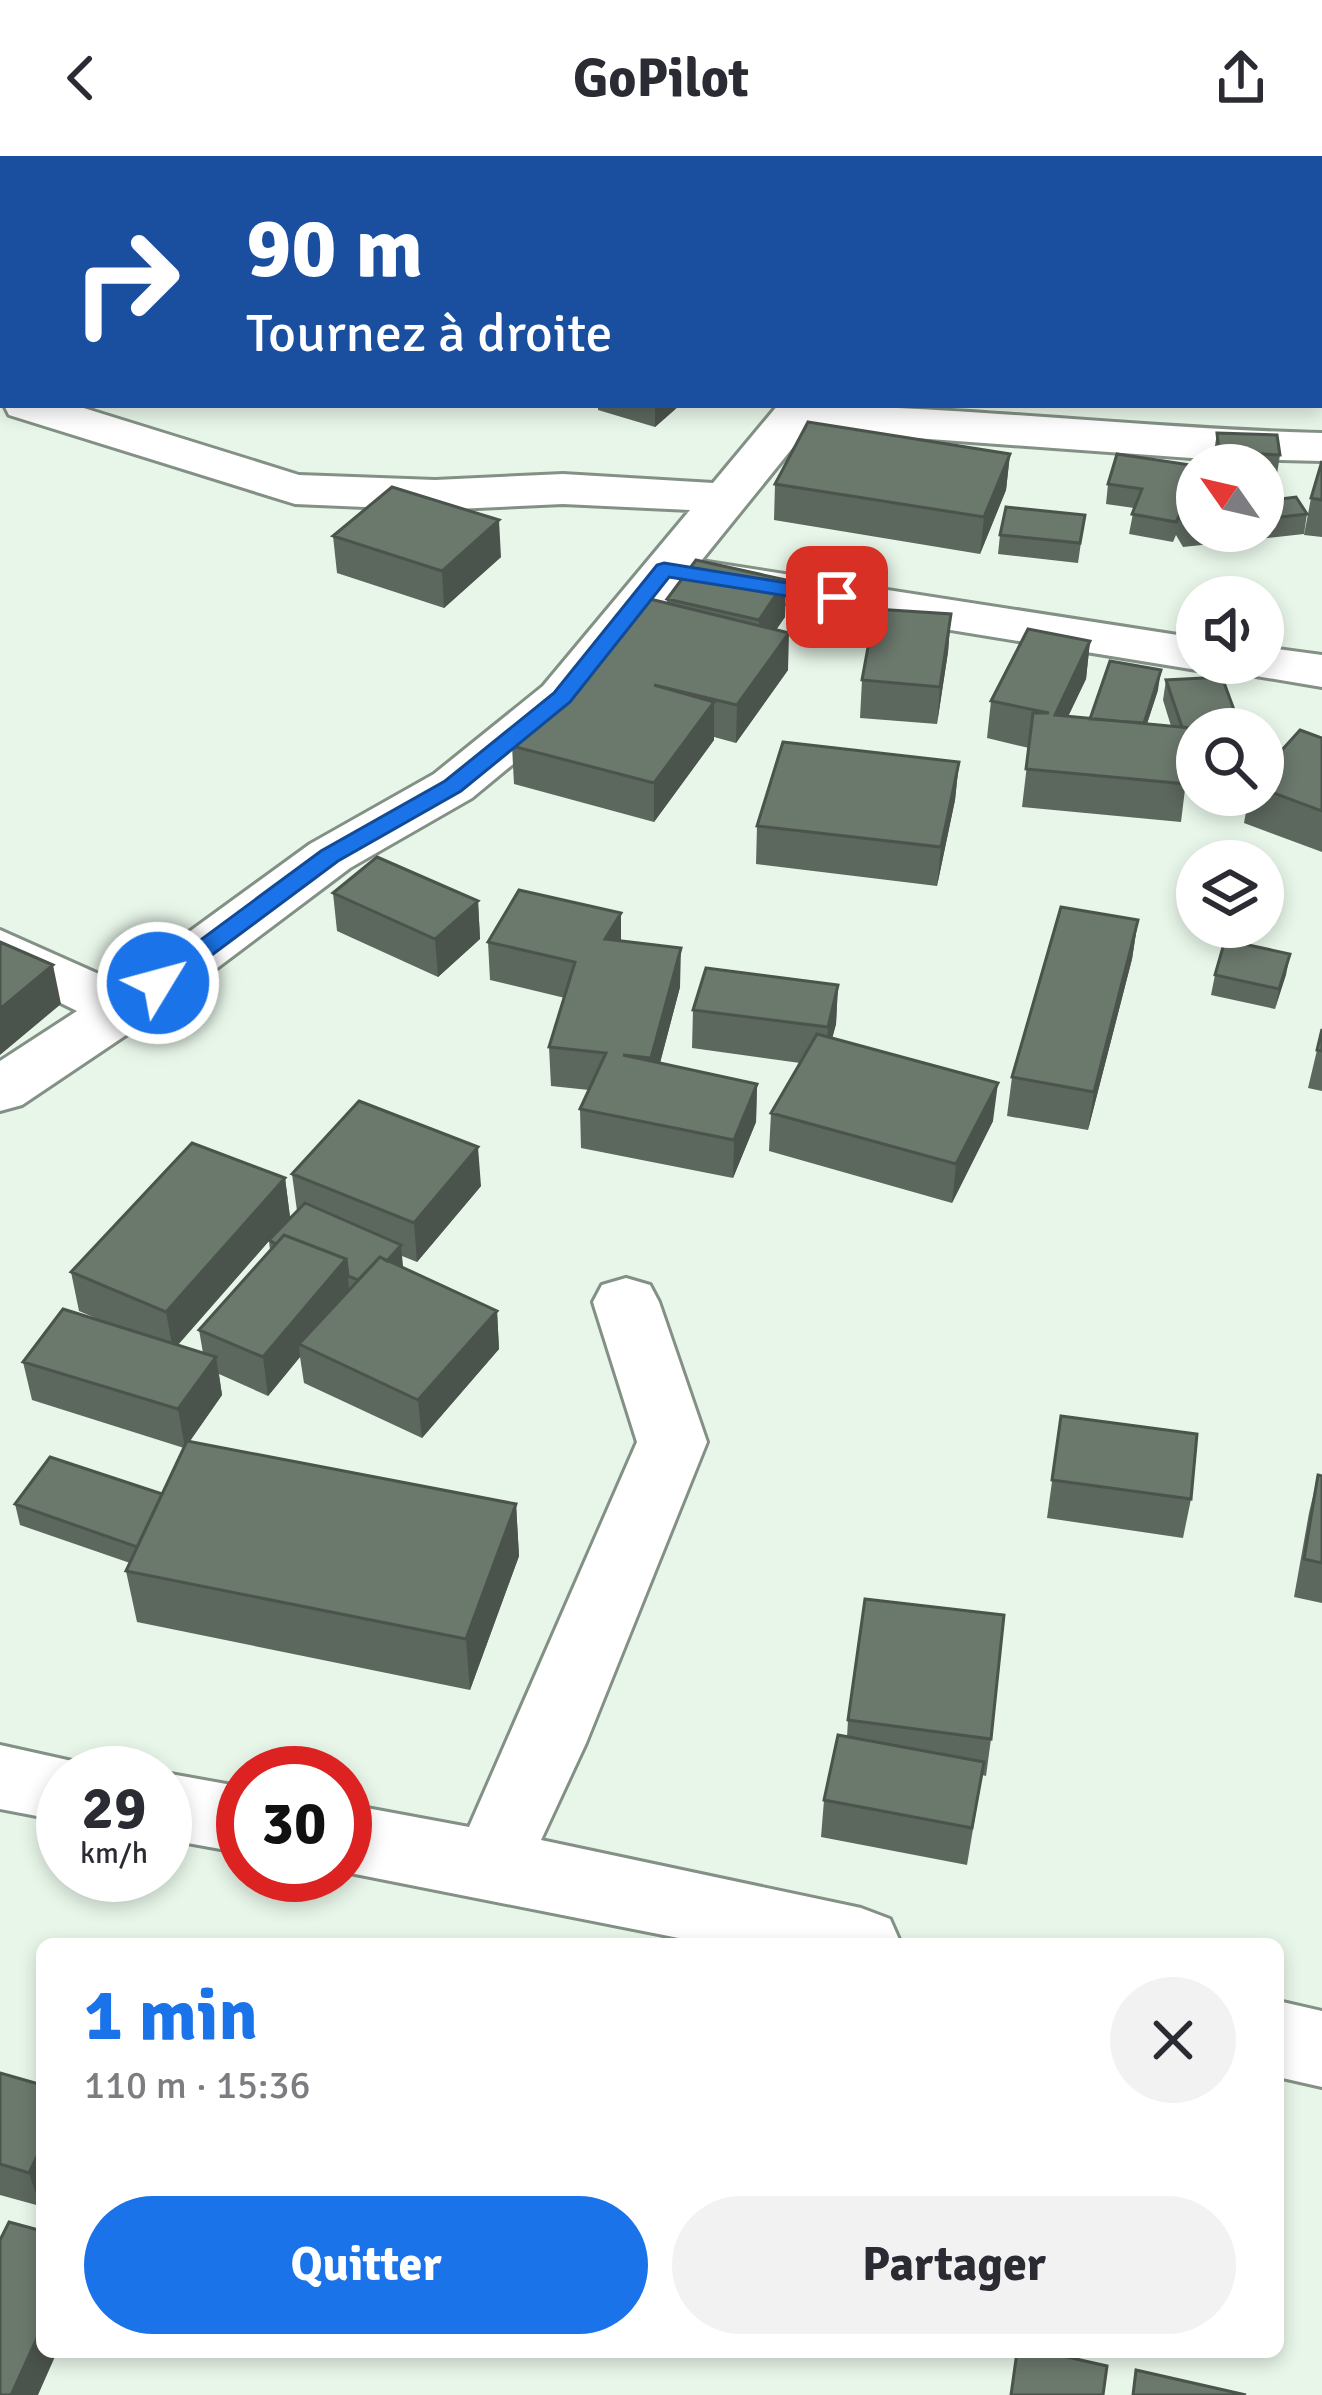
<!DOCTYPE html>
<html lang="fr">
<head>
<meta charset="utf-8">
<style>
  :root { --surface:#fff; --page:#f2f2f3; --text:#2b2b33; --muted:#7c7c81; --accent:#1a73e8 }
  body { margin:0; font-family:Signika,sans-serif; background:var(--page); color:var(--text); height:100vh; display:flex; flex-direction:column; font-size:45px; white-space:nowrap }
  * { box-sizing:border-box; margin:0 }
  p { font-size:39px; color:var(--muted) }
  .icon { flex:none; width:66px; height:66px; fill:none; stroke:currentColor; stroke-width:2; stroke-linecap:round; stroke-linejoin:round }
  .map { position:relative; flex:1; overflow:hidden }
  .panel { position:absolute; left:36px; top:1782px; width:1248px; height:420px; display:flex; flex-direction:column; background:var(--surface); border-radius:18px; box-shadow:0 6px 18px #0003 }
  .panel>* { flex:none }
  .top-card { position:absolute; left:0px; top:0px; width:1323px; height:252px; box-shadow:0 6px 18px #0003; background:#1a4fa0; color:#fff; overflow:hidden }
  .needle { width:78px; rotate:304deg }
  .fabs { position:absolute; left:1176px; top:288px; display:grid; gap:24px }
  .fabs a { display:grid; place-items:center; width:108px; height:108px; border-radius:50%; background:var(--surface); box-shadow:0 6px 18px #0003; font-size:60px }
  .speed { position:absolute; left:36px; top:1590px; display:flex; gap:24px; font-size:60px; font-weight:700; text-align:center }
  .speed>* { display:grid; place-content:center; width:156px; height:156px; border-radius:50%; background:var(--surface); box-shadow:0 6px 18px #0003; line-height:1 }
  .speed small { font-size:30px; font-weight:400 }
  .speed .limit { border:18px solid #d22; background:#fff; color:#111 }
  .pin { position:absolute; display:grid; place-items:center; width:102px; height:102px; color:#fff; margin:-51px; border-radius:24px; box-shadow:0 6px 18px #0006 }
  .me { position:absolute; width:132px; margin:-66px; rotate:53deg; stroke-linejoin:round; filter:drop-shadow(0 0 9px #0008) }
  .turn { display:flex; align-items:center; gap:42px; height:252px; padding:0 48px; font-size:54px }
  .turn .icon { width:156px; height:156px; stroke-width:2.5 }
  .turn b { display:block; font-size:84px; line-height:102px }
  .round { display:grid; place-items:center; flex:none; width:126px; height:126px; border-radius:63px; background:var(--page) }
  .overview { display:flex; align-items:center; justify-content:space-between; height:204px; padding:0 48px }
  h1 { font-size:72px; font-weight:700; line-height:90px; color:var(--accent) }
  .primary-button { display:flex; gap:24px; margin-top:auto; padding:24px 48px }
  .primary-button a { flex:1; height:138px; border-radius:72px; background:var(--accent); color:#fff; font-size:48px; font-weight:700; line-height:138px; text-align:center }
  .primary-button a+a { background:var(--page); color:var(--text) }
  header { display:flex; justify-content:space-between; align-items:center; height:156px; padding:0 48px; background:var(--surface); font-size:54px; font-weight:700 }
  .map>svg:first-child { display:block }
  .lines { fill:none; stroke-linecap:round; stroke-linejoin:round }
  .minor-casing { stroke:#839085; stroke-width:6 }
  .minor { fill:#fff; fill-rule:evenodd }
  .wall { fill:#5c675d; fill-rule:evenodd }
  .shaded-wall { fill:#4b544c }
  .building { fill:#6b786c; stroke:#4b544c; stroke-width:3 }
  .route { fill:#1a73e8; stroke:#114b97; stroke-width:3 }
</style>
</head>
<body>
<header><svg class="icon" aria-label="back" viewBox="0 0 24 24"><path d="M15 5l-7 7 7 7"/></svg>GoPilot<svg class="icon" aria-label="share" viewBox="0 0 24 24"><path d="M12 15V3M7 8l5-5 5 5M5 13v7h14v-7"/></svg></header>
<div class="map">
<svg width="1322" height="2239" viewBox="0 0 1322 2239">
  <rect width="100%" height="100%" fill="#e8f6e9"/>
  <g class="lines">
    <defs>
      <path id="minor" d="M926 0H968L925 3Z
        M3 247 74 249 299 319 435 324 563 318 713 327 778 249C960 249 1141 273 1322 277V305L1191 302 807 274 701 405 1197 482V507H1217L1197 514 680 430 581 552 472 642 350 712 144 867 22 949 0 955V905L77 855 0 817V774L119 827 310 688 434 618 543 530 690 354 563 348 435 354 295 348 9 259Z
        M1263 491 1322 499V531L1244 518 1237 507H1263Z
        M626 1122 650 1129 659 1146 707 1286 586 1587 541 1684 861 1752 890 1763 901 1788H709L345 1716V1648L469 1671 637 1286 593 1146 602 1129Z
        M0 1589 90 1609 94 1617H63V1665L0 1653Z
        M165 1617 243 1631V1697L165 1683Z
        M1278 1845 1322 1855V1931L1278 1921Z"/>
    </defs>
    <use href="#minor" class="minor-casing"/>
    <use href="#minor" class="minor"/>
  </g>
  <path class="wall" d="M115 0H276V3H115Z
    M421 0H505L502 3H434Z
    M963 0H1278V3H962Z
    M1322 62V133L1320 132V66Z
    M1320 168H1322V236H1320Z
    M598 249H680L655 271 598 254Z
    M1217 277 1280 299 1277 318H1263V309H1215L1214 296Z
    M1010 298 1006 334 980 398 774 364 775 328Z
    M1322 305V381L1304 379 1311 342Z
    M1108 328 1196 330 1187 353 1197 352V375H1263V345L1307 358 1304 378 1183 391 1176 379 1173 386 1129 378 1134 352 1106 348Z
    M1085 359 1078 407 998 398 1000 379Z
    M333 380 501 401 444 452 337 417Z
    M786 424 785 461 776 473 788 514 736 587 714 581V584L654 666 514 628 512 590 667 447V443Z
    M951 458 948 496 937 568 860 562 862 524Z
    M1090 485 1086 523 1068 561 1090 563 1158 534 1147 568 1171 570 1163 544 1166 524 1197 573V609H1188L1181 666 1022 651 1029 592 987 582 991 545Z
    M1322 582V696L1244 667 1249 639H1263V615Z
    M959 606 955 644 937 730 756 708 757 670Z
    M333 737 478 745 480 783 438 821 337 775Z
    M621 757V785L680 831 660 907 757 928 756 966 733 1022 581 992 580 953 589 934 551 930 549 891 565 842 490 824 488 786Z
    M1138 764 1132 803 1088 974 1007 960 1012 921Z
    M1290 798 1275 853 1211 839 1215 819Z
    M838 829 836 868 832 882 993 965 952 1047 769 995 771 957 800 907 692 892 693 854Z
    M1322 873V935L1308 932Z
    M292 1018 481 1030 417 1106 402 1100V1111L497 1155 499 1193 422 1282 304 1227 300 1201 268 1240 219 1218 222 1239 190 1285 516 1348 519 1400 470 1534 137 1466 126 1415 130 1407 20 1369 15 1348 162 1338 184 1292 32 1244 23 1206 107 1167 79 1155 71 1116 285 1022 290 1061 297 1055ZM269 1085 270 1094 199 1174 203 1197 178 1189Z
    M1061 1260 1191 1343 1183 1382 1047 1362Z
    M1318 1319 1322 1320V1447L1294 1441 1309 1357Z
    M848 1564 991 1583 986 1620 982 1619 967 1709 821 1681 824 1644 847 1581Z
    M0 1917 42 1929 40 2050 0 2039Z"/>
  <path class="shaded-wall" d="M0 0H3L4 3 3 26 0 27Z
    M486 0H505L502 3H486Z
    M3 105V145L0 147V108Z
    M655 249H680L655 271Z
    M1010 298 1006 334 980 398 984 361Z
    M1197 316 1196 330 1182 365V353Z
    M499 364 501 401 444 452 442 415Z
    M786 424 785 461 758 501 759 464Z
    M951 458 948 496 937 568 940 531Z
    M789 477 788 514 736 587 737 549Z
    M1090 485 1086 523 1050 597 1055 559Z
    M1161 514 1158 534 1136 601 1139 581Z
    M714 546V584L654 666V627Z
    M959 606 955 644 937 730 941 691Z
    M478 745 480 783 438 821 435 783Z
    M621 757V795L605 783Z
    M1138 764 1132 803 1088 974 1094 936Z
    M681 792 680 831 651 941V902Z
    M1290 798 1286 819 1275 853 1279 833Z
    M53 809 61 848 0 899V853Z
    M838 829 836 868 825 910 828 871Z
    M998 927 993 965 952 1047 956 1008Z
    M757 928 756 966 733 1022 734 984Z
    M478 991 481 1030 417 1106 414 1067Z
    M285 1022 290 1061 173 1194 166 1156Z
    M401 1089 403 1110 368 1149 366 1128Z
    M346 1103 350 1142 299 1188 300 1201 268 1240 263 1201Z
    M497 1155 499 1193 422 1282 418 1244Z
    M216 1201 222 1239 185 1292 178 1253Z
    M516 1348 519 1400 470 1534 466 1483Z
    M42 1990V2047L40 2050 29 2017Z
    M42 2171V2196H57L38 2239H11Z"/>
  <path class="building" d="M32 0H80L90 3H27Z
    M134 0H265L260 3H143Z
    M389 0H403L429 3H387Z
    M523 0H586L584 3H521Z
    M982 0H1126L1125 3H1003Z
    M1128 0H1278V3H1128Z
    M1285 0H1315L1313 3H1283Z
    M1322 62V97L1320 96V66Z
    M0 80 3 81V105L0 108Z
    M1320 168H1322V200H1320Z
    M808 266 1010 298 984 361 775 328Z
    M1217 277 1277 279 1280 299 1219 296Z
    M1117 298 1197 310V316L1182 353 1197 352V370L1186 371 1179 360 1176 366 1132 358 1142 333 1108 328Z
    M1322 305V344L1311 342Z
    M392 331 499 364 442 415 333 380Z
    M1296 341 1307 358 1263 363V345Z
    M1006 351 1085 359 1080 387 1000 379Z
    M696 404 786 424 759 464 667 443Z
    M650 443 789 477 737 549 654 529 714 546 654 627 512 590 577 511 593 515Z
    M875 453 951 458 940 531 862 524Z
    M1028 473 1090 485 1055 559 1191 572 1187 628 1026 613 1033 557H1049L991 545Z
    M1110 505 1161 514 1144 567 1090 563Z
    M1222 521 1241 573H1197V589H1190L1191 572 1182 571 1166 524Z
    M1300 574 1322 582V655L1263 633V615Z
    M783 586 959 606 941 691 757 670Z
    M377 701 478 745 435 783 333 737Z
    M519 734 621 757 605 783 681 792 651 902 623 899 757 928 734 984 580 953 606 897 549 891 575 806 488 786Z
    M1061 751 1138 764 1094 936 1012 921Z
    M1225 784 1290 798 1279 833 1215 819Z
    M0 786 53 809 0 853Z
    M706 812 838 829 828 871 693 854Z
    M1322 873V895L1317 894Z
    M817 878 998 927 956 1008 771 957Z
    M359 945 478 991 414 1067 292 1018Z
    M192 987 285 1022 166 1156 71 1116Z
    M305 1047 401 1089 387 1105 380 1101 358 1124 348 1120 346 1103 284 1079 276 1088 269 1084Z
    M284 1079 346 1103 263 1201 199 1174Z
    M380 1101 497 1155 418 1244 299 1188Z
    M63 1153 216 1201 178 1253 23 1206Z
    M1061 1260 1197 1278 1191 1343 1052 1324Z
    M187 1285 516 1348 466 1483 126 1415Z
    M50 1301 162 1338 137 1391 15 1348Z
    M1318 1319 1322 1320V1407L1304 1403Z
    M865 1443 1004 1459 991 1583 848 1564Z
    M838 1579 984 1606 972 1672 824 1644Z
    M0 1917 42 1929V1990L29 2017 0 2008Z
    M9 2066 42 2075V2171L11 2239H0V2084Z
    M1017 2196H1045L1107 2210 1103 2239H1011Z
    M1136 2214 1246 2239H1133Z"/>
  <path class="route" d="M664 407 837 435 848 441 837 448 669 421 570 546 461 635 338 705 166 833H149L145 827 149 822 321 695 445 625 554 537 657 409Z"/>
</svg>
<div class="fabs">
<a><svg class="needle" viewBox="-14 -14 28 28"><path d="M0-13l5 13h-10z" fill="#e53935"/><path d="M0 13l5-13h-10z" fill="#7c7c81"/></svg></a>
<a><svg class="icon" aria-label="sound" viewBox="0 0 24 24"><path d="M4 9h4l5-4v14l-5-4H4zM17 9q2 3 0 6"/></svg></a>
<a><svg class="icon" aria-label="search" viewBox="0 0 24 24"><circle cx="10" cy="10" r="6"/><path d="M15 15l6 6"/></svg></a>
<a><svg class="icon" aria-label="layers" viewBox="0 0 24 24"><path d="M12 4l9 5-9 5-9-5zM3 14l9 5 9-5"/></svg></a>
</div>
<div class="speed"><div>29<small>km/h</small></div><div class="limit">30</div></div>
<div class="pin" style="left:837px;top:441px;background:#d93025"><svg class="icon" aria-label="arrive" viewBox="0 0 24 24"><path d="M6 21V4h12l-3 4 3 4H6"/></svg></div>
<svg class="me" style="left:158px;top:827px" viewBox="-20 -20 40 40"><circle r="17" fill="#1a73e8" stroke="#fff" stroke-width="3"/><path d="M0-11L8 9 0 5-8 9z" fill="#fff"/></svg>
<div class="top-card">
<div class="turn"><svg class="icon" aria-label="right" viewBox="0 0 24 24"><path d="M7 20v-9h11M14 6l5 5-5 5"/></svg><div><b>90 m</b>Tournez à droite</div></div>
</div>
<section class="panel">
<div class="overview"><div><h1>1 min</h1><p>110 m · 15:36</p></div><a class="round"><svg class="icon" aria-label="close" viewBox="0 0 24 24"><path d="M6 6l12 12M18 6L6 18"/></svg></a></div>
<div class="primary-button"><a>Quitter</a><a>Partager</a></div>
</section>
</div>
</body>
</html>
